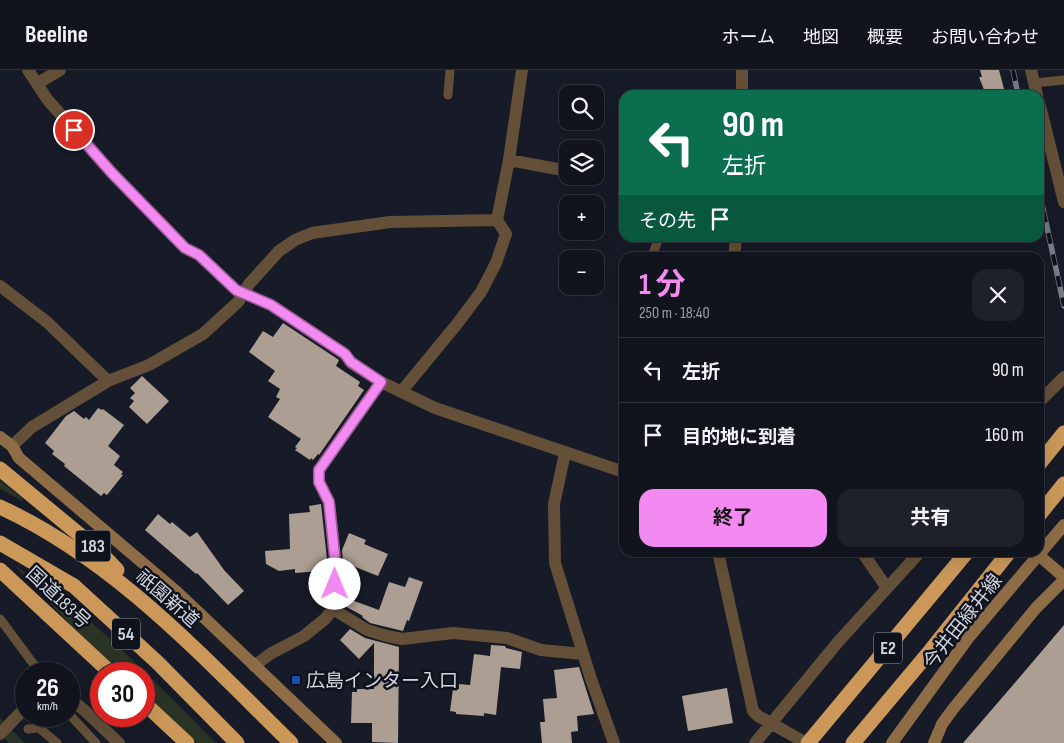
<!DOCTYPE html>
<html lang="ja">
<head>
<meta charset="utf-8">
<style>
  :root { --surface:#11141d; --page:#1e212a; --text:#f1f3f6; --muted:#9c9ea4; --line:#30333b; --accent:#f28af2 }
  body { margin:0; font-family:"Sofia Sans Condensed","Noto Sans JP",sans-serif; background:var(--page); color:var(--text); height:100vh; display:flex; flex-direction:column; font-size:19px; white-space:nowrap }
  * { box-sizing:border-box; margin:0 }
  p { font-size:16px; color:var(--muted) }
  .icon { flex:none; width:28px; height:28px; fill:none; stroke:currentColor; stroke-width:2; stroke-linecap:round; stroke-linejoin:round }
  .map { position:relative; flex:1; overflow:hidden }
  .details { position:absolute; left:619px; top:182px; width:425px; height:305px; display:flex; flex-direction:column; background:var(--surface); border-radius:15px; box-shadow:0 5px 20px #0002,0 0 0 1px var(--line) }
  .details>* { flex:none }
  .top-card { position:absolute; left:619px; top:20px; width:425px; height:152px; border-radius:15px; box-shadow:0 5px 20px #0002,0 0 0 1px var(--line); background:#0b6e4f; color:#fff; overflow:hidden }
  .controls { position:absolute; left:559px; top:15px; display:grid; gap:10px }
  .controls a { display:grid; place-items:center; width:45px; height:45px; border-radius:10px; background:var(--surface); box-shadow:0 5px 20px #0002,0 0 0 1px var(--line); font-size:25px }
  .speed { position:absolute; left:15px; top:592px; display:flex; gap:10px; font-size:25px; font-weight:700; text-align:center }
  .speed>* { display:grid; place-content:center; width:65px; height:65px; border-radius:50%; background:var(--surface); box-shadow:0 5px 20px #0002,0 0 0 1px var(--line); line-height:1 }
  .speed small { font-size:12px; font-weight:400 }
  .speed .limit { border:8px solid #d22; background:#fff; color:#111 }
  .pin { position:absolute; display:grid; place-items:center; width:42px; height:42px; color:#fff; margin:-21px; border:2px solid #fff; border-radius:50%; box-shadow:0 1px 5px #0007 }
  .me { position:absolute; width:55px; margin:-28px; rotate:0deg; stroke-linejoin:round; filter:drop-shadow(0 0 4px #0008) }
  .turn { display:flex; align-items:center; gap:18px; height:105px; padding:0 20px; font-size:22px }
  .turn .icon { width:65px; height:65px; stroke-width:2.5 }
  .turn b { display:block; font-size:35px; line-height:42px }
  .then { display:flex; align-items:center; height:48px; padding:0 20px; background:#0003; gap:10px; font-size:19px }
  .round { display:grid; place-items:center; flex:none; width:52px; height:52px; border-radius:15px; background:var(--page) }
  .headline { display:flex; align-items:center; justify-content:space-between; height:85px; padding:0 20px }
  h1 { font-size:30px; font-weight:700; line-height:38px; color:var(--accent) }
  .action { display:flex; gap:10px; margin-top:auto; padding:10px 20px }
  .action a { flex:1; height:58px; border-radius:15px; background:var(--accent); color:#111; font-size:20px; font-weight:700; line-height:58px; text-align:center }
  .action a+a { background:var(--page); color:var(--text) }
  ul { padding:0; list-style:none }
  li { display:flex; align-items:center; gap:15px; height:65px; padding:0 20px; border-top:1px solid var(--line) }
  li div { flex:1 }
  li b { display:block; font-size:19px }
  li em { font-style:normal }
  header { display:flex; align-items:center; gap:30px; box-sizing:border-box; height:70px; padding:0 25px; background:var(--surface); border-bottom:1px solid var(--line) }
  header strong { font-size:24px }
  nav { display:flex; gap:28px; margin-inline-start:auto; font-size:18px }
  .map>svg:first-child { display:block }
  .green { fill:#293425 }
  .building { fill:#ac9e92 }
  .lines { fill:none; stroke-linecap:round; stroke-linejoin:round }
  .lane { stroke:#645038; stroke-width:9 }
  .street { stroke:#645038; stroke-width:12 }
  .secondary { stroke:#8e6d46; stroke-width:12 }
  .highway { stroke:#cb985a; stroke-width:15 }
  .rail-casing { stroke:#787b85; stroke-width:5.5 }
  .rail { stroke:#0e121d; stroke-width:4; stroke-dasharray:11; stroke-linecap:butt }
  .route-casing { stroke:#9d5a9d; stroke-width:12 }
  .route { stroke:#f28af2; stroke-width:9 }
  .transit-dot { fill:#1a4fb4; stroke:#0e121d; stroke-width:2 }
  .labels { text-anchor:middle; stroke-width:5; stroke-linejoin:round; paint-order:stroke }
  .shield { fill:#0e121d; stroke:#989ba4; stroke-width:1 }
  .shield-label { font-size:18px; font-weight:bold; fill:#d3d6de }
  .street-label { font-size:19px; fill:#d3d6de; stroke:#0e121d }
  .poi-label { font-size:19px; fill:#d3d6de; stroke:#0e121d; text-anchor:start }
</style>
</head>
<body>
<header>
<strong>Beeline</strong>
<nav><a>ホーム</a><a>地図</a><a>概要</a><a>お問い合わせ</a></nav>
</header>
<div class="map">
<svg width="1064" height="673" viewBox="0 0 1064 673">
  <rect width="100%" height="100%" fill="#171b27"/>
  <path class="green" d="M0 411 23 429 21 430 0 419Z
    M14 495C91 543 152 609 216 673H197L144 625V604H120L103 589Z
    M0 648 25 673H9L0 663Z"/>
  <path class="building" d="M980 0H999L1004 19 986 25 979 7H982Z
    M283 253 339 290 336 296 360 312 358 316 364 320 319 385 318 384 313 390 311 388 310 390 295 380 297 378 295 377 301 369 268 347 280 329 276 327 280 319 268 311 275 301 249 282 263 261 273 267Z
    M142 306 169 331 147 354 129 337 134 331 130 328 135 323 130 318Z
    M98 338 102 340 103 339 124 355 108 376 120 386 114 395 123 402 121 404 123 405 107 425 104 423 101 426 64 396 65 394 52 384 54 381 45 373 66 346 74 341 84 349 86 347 89 350Z
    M321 434 327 489V494H320L321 501 295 503V499L279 501 266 494 265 481 290 479 289 444 310 442 309 436Z
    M158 444 170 454 172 452 190 467 197 462 224 500 244 521 228 535 197 503 196 504 145 460Z
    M349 463 366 470 364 474 388 484 378 506 343 492 342 480Z
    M409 507 423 512 409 551 407 550 403 561 370 553 362 547 363 546 343 535 346 528 379 540 389 512 405 517Z
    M1064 555V673H963L1013 615Z
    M350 559 365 568 399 577 398 673 372 672V653H351L352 622H357V619H374V573L359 589 340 570Z
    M491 575 505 576 506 578 522 582 520 599 501 597 496 645 484 643V646L456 644V642L450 641 453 619H459V614L470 615 474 584 490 586Z
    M579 597 594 644 577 646 578 661 571 662 572 673H542L540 652H545L543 629 557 628 554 600Z
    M727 618 733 653 688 661 682 626Z"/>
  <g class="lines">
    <path class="lane" d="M1034 13 1064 10
      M448 25 450 0
      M651 188 659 168
      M0 549 41 604
      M69 644 96 673
      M28 659 39 658 57 673"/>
    <path class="street" d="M28 0 47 29 112 103 185 178 199 185 236 220 271 235 345 284 351 293 381 312 435 338 624 402
      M1031 0 1037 25
      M38 13 60 0
      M742 25V0
      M1039 32 1064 132
      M509 90 568 101
      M497 150 509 90 522 0
      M734 188 736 168
      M0 216 47 252 108 311
      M1039 332 1064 307
      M12 376 32 357 108 311 149 295 203 264 238 232 249 214 279 181 295 170 312 163 390 152 497 150 506 164 496 193 481 222 457 254 401 322
      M565 383 554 434 555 493 591 609 614 673
      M718 482 753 641 758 646 806 673
      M862 482 887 518
      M333 539 367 560 387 566 402 569 453 563 507 568 541 580 583 584
      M254 596 270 584 304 566 325 549 333 539 335 489 329 432 319 412V400L381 312
      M69 628 84 640 119 673
      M0 664 26 637
      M755 673 838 572 920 482"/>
    <path class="secondary" d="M0 367 12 376 19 388 177 522 336 673
      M1035 482 1064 507
      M892 673 969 567 1064 455
      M934 673 942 654 953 639 1036 538 1064 510"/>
    <path class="highway" d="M1039 394 1064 363
      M0 399 98 480 117 500
      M0 437C115 490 202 586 291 673
      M1039 445 1064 414
      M0 473 74 516 157 592 237 673
      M0 500 112 604
      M144 633 187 673
      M808 673 967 482
      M853 673 931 580 1009 482"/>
    <defs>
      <path id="rail" d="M1013 0 1018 25
        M1039 120 1064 236"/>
    </defs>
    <use href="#rail" class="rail-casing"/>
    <use href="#rail" class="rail"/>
  </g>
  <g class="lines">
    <defs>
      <path id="route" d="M74 60 112 103 185 178 199 185 236 220 271 235 345 284 351 292 381 312 319 400V412L329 432 335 489V514"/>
    </defs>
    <use href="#route" class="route-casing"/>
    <use href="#route" class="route"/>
  </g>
  <rect class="transit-dot" x="291" y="605" width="10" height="10" rx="2.5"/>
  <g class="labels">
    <g class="shield">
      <rect x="75.5" y="460.5" width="35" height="31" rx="4"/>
      <rect x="112" y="548.5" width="28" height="31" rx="4"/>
      <rect x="874" y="562.5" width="28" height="31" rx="4"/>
    </g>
    <g class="shield-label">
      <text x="93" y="482">183</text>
      <text x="126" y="570">54</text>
      <text x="888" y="584">E2</text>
    </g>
    <g class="street-label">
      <text transform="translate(59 527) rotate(43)" y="7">国道183号</text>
      <text transform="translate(168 528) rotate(41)" y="7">祇園新道</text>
      <text transform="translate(962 551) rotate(-52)" y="7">今井田緑井線</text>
    </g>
    <g class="poi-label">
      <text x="306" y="617">広島インター入口</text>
    </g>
  </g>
</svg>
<div class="controls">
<a><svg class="icon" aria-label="search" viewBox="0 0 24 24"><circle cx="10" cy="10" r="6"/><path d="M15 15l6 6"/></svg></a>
<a><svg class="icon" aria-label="layers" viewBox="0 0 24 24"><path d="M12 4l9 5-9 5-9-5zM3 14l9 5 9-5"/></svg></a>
<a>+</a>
<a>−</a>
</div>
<div class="speed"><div>26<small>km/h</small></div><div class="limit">30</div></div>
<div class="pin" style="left:74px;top:60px;background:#d93025"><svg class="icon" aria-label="arrive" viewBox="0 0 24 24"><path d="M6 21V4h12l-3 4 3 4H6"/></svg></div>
<svg class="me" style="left:335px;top:514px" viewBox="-20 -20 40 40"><circle r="19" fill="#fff"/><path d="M0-13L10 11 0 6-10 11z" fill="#f28af2"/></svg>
<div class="top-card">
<div class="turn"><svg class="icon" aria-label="left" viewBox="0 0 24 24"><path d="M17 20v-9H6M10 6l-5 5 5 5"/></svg><div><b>90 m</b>左折</div></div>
<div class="then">その先<svg class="icon" aria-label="arrive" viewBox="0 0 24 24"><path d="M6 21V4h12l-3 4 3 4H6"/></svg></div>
</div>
<section class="details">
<div class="headline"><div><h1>1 分</h1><p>250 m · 18:40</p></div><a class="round"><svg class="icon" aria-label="close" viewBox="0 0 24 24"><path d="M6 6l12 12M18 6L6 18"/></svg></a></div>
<ul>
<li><svg class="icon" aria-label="left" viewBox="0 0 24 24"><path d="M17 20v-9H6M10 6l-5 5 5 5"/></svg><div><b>左折</b></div><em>90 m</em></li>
<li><svg class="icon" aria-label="arrive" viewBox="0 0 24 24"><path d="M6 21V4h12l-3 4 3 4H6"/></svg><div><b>目的地に到着</b></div><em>160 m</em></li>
</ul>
<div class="action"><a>終了</a><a>共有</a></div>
</section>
</div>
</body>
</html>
